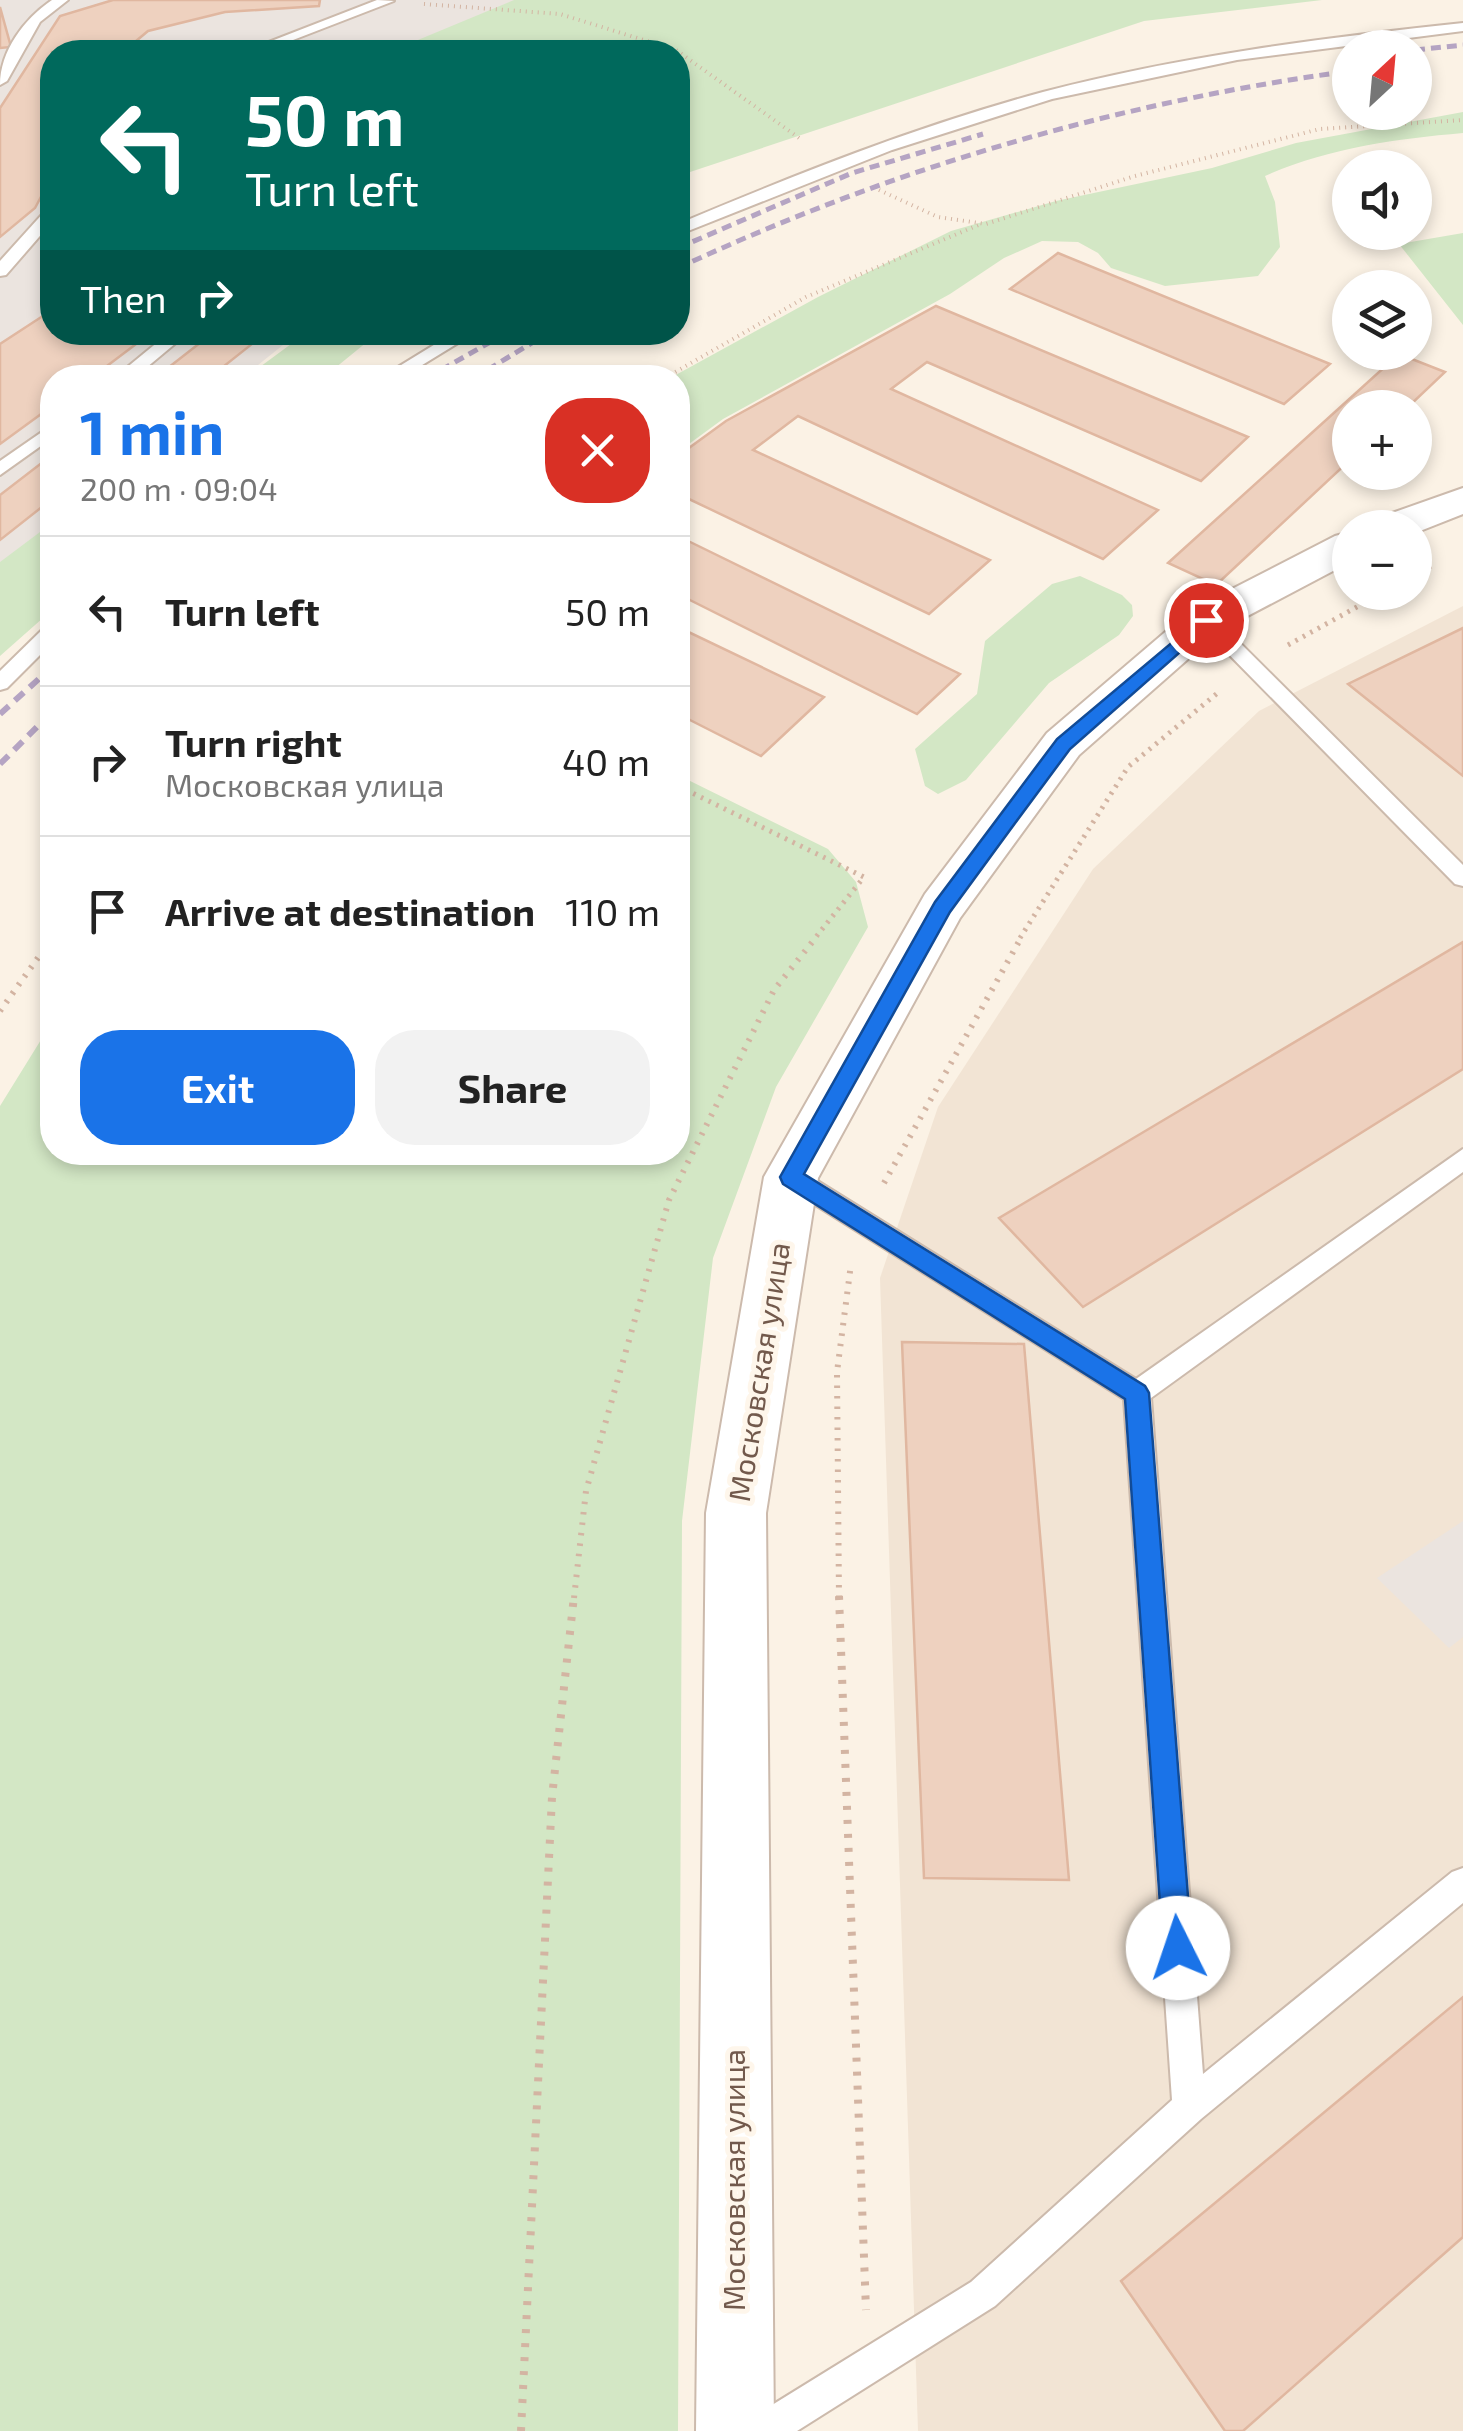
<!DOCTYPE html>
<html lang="en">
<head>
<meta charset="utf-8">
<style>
  :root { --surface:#fff; --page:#f2f2f2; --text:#222; --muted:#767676; --line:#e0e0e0; --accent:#1a73e8 }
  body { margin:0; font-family:"Exo 2",sans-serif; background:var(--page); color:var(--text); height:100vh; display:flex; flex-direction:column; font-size:38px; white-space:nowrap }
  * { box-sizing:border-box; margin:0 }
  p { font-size:32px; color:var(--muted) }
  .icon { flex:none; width:55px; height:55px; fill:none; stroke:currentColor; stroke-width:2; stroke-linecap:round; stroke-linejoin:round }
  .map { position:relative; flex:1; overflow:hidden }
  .panel { position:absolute; left:40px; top:365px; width:650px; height:800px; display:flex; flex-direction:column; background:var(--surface); border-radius:40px; box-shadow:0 5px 15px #0003 }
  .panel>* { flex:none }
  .guide { position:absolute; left:40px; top:40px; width:650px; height:305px; border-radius:40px; box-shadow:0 5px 15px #0003; background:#00695c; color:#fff; overflow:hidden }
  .needle { width:65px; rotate:26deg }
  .buttons { position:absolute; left:1332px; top:30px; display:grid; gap:20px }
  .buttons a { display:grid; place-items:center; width:100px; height:100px; border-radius:50%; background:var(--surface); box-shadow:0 5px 15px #0003; font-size:50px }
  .pin { position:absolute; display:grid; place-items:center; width:85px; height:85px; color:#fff; margin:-42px; border:5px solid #fff; border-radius:50%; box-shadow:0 2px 10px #0007 }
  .me { position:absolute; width:110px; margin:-55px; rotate:356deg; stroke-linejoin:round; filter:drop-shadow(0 0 8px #0008) }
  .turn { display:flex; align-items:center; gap:35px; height:210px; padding:0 40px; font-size:45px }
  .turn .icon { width:130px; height:130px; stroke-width:2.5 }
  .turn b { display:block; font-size:70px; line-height:85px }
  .then { display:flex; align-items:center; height:95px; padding:0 40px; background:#0003; gap:20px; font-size:38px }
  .round { display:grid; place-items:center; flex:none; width:105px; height:105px; border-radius:40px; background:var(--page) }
  .summary { display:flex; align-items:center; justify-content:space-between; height:170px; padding:0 40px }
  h1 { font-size:60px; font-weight:700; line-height:75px; color:var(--accent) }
  .primary-button { display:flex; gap:20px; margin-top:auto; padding:20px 40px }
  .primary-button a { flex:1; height:115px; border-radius:40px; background:var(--accent); color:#fff; font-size:40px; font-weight:700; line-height:115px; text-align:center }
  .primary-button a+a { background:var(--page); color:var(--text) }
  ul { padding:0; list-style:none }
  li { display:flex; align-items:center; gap:30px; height:150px; padding:0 40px; border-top:2px solid var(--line) }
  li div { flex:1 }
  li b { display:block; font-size:38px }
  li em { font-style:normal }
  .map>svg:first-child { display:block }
  .residential { fill:#f2e4d4 }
  .industrial { fill:#ebe4df }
  .green { fill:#d3e7c5 }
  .building { fill:#eed1bf; stroke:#e0b7a0; stroke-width:2.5 }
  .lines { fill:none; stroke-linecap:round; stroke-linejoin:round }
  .service-casing { stroke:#ccbaac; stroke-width:4 }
  .tertiary-casing { stroke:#ccbaac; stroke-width:4 }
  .path-far3 { stroke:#d3b4a2; stroke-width:4; stroke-dasharray:1 5; stroke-linecap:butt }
  .path-far2 { stroke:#d3b4a2; stroke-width:5; stroke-dasharray:2.5 6; stroke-linecap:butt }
  .path-far1 { stroke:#d3b4a2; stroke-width:6; stroke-dasharray:2.5 8; stroke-linecap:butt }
  .path { stroke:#d3b4a2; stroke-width:8; stroke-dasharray:4 10; stroke-linecap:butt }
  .service { fill:#fff; fill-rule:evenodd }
  .tertiary { fill:#fff; fill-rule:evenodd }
  .rail-far1 { stroke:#b5a4c3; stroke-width:5; stroke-dasharray:10 6; stroke-linecap:butt }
  .rail { stroke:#b5a4c3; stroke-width:6; stroke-dasharray:12 8; stroke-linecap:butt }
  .route { fill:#1a73e8; stroke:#114b97; stroke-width:2.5 }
  .labels { text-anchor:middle; stroke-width:10; stroke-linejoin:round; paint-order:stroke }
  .street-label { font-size:30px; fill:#72594c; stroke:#fef6eb }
</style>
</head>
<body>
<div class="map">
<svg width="1463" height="2431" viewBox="0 0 1463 2431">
  <rect width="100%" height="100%" fill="#fbf2e5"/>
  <path class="residential" d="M1463 606V2431H918L880 1278 938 1107 1093 869 1259 711Z"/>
  <path class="industrial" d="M0 0H524L420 52H52V332L298 333 243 377 52 378V531L0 574Z
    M1463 1521V1637L1449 1648 1377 1578Z"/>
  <path class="green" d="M514 0H1322L1144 21 678 176V52H389Z
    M1463 112V133C1395 139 1328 148 1265 176L1275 202 1280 247 1258 276 1165 286 1111 268 1098 253 1078 242 1042 241 1004 258 950 294 723 419 678 452V378L672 377 818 297 951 231 1056 201 1212 168 1296 143Z
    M1463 233V325L1399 244Z
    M306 333H378L324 377H246Z
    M52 523V610L0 656V562Z
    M1080 576 1122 595 1132 605 1133 616 1119 635 1049 683 966 780 938 794 925 786 915 749 977 694 985 641 1052 584Z
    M678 775 828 849 856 882 868 927 776 1087 713 1258 682 1521 678 2431H0V1106L52 1022V1152H678Z"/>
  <path class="building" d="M113 0H320L319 6 225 12 148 31 123 52H52V176L35 208 0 237V108L60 16Z
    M0 7 11 47 0 48Z
    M1058 253 1330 364 1284 404 1010 289Z
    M936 306 1248 437 1201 481 927 362 891 389 1158 510 1103 559 798 416 753 450 990 560 929 614 689 499 678 507V456L726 421Z
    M52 310V332H152L91 378H52V406L0 444V344Z
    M214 332H267L209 378H155Z
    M1399 354 1445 372 1407 408H1350V460L1216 585 1168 563Z
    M52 455V499L0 540V495Z
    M678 536 960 674 917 714 678 594Z
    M678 627 824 697 761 756 684 717 678 723Z
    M1463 628V776L1348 684Z
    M1463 942V1069L1083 1307 999 1218Z
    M902 1342 1024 1344 1069 1880 924 1878Z
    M1463 1997V2237L1243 2431H1225L1121 2281Z"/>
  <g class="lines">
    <defs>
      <path id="service" d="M52 0H68L40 22 7 81 0 85C0 51 24 19 52 0Z
        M377 0 394 1 262 52H243Z
        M1463 23V31L1237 60 1052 99 892 150 678 235V224C797 174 917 126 1043 92 1180 56 1321 38 1463 23Z
        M52 208V222L6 275 0 276V261L46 210Z
        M170 332H189L134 378H114Z
        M455 332H476L401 378H380Z
        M52 425V438L0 475V461Z
        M1206 614 1213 616 1463 865V886L1455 884 1199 624 1196 620Z
        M52 626V643L7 688 0 690V671L45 627Z
        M1463 1149V1172L1151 1398 1203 2074 1452 1872 1463 1868V1903L1201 2119 995 2306 797 2431H746L751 2418 971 2282 1172 2100 1124 1399 782 1184 779 1177 782 1170H800L1136 1379Z"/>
      <path id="tertiary" d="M1463 488V514L1415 533V528H1370L1375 519Z
        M1350 532V562L1221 630 1079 755 960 918 818 1178 766 1513 774 2431H696L706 1513 764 1177 925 894 1047 733 1191 610 1335 536Z"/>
    </defs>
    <use href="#service" class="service-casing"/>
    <use href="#tertiary" class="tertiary-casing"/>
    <path class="path-far3" d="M424 4 560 14 676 50 802 140
      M879 190 938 217 986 224 1135 176 1320 129 1463 120
      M665 378 806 297 981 224"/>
    <path class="path-far2" d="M1415 575 1431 566
      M1288 645 1384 592
      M678 786 864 877 815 938
      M1020 938 1128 767 1220 691"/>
    <path class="path-far1" d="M0 1011 52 938
      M884 1183 1022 936
      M574 1598 586 1491 669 1200 774 990 817 936
      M839 1598 837 1372 851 1264"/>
    <path class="path" d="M839 1596 866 2310
      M521 2431 552 1797 574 1596"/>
    <use href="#service" class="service"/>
    <use href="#tertiary" class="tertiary"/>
    <path class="rail-far1" d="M1415 50 1463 45
      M678 248 852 173 983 134
      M678 268C893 168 1115 103 1350 71
      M427 378 508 332
      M474 378 550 332"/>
    <path class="rail" d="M0 714 52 667
      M0 764 52 712"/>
  </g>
  <path class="route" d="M1206 614 1215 620 1212 624 1070 749 1010 830 950 912 804 1174 1145 1386 1149 1393 1192 1948 1188 1958 1178 1963 1168 1958 1163 1948 1125 1399 783 1184 780 1177 935 902 1057 739Z"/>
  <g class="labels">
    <g class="street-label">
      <text transform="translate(760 1372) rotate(-81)" y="10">Московская улица</text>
      <text transform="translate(735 2180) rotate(-90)" y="10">Московская улица</text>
    </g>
  </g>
</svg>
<div class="buttons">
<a><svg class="needle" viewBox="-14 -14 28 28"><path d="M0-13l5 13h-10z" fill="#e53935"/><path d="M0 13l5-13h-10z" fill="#767676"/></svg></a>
<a><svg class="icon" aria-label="sound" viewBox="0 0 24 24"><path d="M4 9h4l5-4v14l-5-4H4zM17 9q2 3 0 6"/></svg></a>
<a><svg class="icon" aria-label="layers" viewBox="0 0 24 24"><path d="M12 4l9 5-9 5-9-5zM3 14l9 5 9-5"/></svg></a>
<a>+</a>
<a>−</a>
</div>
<div class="pin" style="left:1206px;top:620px;background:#d93025"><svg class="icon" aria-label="arrive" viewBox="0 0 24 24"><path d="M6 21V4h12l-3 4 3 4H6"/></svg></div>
<svg class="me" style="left:1178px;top:1948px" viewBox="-20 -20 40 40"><circle r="19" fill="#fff"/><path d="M0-13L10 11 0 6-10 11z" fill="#1a73e8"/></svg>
<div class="guide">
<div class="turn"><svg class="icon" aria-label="left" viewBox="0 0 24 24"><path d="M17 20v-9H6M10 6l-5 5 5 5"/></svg><div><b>50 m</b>Turn left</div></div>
<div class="then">Then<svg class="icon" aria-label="right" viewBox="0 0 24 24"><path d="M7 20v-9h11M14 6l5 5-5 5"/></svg></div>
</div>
<section class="panel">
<div class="summary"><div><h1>1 min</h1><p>200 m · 09:04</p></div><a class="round" style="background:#d93025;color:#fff"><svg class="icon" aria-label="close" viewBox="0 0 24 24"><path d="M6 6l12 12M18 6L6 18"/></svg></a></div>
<ul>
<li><svg class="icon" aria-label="left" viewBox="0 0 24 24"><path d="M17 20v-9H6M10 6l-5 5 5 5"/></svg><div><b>Turn left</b></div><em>50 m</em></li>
<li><svg class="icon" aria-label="right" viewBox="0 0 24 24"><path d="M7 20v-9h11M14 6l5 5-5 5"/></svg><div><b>Turn right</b><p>Московская улица</p></div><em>40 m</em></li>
<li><svg class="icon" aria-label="arrive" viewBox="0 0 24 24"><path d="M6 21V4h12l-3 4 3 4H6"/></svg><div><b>Arrive at destination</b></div><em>110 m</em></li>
</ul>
<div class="primary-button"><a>Exit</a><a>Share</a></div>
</section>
</div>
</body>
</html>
